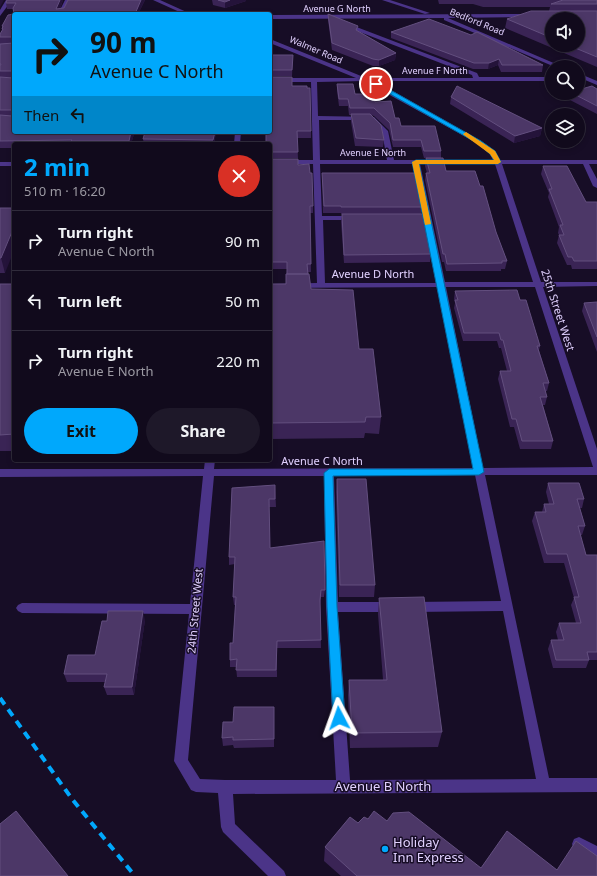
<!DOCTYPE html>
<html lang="en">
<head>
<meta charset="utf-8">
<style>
  :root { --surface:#110a1c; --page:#1e1829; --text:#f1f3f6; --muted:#9c9aa3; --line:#302b3b; --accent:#00a8fc }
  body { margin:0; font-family:"Noto Sans",sans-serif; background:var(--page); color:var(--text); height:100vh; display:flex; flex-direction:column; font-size:15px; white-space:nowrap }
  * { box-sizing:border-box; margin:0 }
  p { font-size:13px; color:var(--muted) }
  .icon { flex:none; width:22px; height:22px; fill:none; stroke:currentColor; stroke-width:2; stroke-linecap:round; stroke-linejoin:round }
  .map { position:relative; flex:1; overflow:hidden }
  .details { position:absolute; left:12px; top:142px; width:260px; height:320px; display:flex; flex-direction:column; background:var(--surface); border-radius:4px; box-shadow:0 2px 6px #0003,0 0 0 1px var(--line) }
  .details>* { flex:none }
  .hud { position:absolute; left:12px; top:12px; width:260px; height:122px; border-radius:4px; box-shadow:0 2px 6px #0003,0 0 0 1px var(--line); background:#00a8fc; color:#111; overflow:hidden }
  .tools { position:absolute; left:545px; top:12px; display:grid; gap:8px }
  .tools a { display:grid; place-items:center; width:40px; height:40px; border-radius:50%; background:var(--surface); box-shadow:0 2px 6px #0003,0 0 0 1px var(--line); font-size:20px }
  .pin { position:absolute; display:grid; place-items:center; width:34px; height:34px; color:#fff; margin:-17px; border:2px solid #fff; border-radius:50%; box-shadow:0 1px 4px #0007 }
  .me { position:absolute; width:44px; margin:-22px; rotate:356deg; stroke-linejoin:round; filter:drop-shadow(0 0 3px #0008) }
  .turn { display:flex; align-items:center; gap:14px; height:84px; padding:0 12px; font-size:18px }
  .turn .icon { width:52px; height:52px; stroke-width:2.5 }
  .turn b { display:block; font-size:28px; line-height:34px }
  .then { display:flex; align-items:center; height:38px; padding:0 12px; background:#0003; gap:8px; font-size:15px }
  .round { display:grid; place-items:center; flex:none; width:42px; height:42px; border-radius:21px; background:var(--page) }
  .head { display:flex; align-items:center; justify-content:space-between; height:68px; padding:0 12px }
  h1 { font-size:24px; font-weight:700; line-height:30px; color:var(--accent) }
  .cta { display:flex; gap:8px; margin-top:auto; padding:8px 12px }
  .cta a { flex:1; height:46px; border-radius:24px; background:var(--accent); color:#111; font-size:16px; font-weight:700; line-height:46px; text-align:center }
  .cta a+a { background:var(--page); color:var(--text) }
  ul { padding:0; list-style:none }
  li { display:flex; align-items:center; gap:12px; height:60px; padding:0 12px; border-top:1px solid var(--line) }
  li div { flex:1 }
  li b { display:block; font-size:15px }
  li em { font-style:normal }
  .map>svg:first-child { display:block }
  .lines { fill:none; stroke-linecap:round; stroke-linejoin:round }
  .minor { fill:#4b3488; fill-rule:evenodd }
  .rail { stroke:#00a8fc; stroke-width:4; stroke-dasharray:8 6; stroke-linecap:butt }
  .wall { fill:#3a2455; fill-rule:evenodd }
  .shaded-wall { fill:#24133a }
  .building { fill:#4c3767; stroke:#634f7f }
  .route { fill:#00a8fc; stroke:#006da4 }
  .slow { fill:#f59e0b }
  .poi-dot { fill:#00a8fc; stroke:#170d26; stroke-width:1.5 }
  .labels { text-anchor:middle; stroke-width:3; stroke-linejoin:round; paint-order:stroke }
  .far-street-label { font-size:9px; fill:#e1d1ff; stroke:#170d26 }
  .street-label { font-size:11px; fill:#e1d1ff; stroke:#170d26 }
  .near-street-label { font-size:13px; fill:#e1d1ff; stroke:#170d26 }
  .near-poi-label { font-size:13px; fill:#e1d1ff; stroke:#170d26; text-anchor:start }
</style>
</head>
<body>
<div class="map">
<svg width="597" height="876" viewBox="0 0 597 876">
  <rect width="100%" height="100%" fill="#170d26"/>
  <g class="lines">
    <path class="minor" d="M6 0H12L0 16V10Z
      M65 0H71L64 14H58Z
      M153 0H160L191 14H184Z
      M382 0H390L430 13 425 14Z
      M529 14 532 16 531 17 448 18 563 67H555L444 20V18L270 19V15Z
      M346 23 477 73 479 77H552V81H375L481 141 495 152 500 160H597V164H589L597 179V188L593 186 583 164H502L541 282H597V286L543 287 597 449V475H485L549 778H597V792L233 794 235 824 284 871 286 876H268L223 832 221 827 218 793 196 792 191 790 174 761 189 614 22 613 18 611 16 608 18 605 22 603 190 604 203 476 0 477V469H204L205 460H215L214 469 473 468 437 287 270 288V284L317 283 313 164H270V160H313L311 82H270V78H356L270 43V39L366 78H473L472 75 344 26 343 25ZM364 81 477 143 490 154 493 160H394L388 131 374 117 318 116 317 82ZM319 120H370L382 132 387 160H320ZM320 164H413L436 283H325L323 220H355L359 218 355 216H322ZM420 164H495L533 282H445ZM446 287H535L593 467 483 468ZM475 475 501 601 412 602 408 604 406 607 408 610 412 612 503 611 536 779 350 780 338 612H392L396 610 398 607 396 604 392 602H338L334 476ZM214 476H324L326 607 336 780H225L200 779 188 760Z
      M578 73 597 81V85L578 77Z
      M235 132H241L240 144H234Z
      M0 162H14V166H0Z
      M579 837 597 846V861L574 849 572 844 574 839Z"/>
    <path class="rail" d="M0 698 72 799 135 876"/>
  </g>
  <path class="wall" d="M63 0 60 9 64 8 68 0H145L138 14H14V132H134V134L131 144H14V148H0V44H3H0V34L2 31V26L14 14 13 9H7L6 3Z
    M212 0H246V1L225 8 213 5Z
    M438 0H597V67L505 28 507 19 549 11 550 7H483L473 4H439ZM552 19 578 45H552Z
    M328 14 396 53 395 60 379 66H373L332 50 328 20Z
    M391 32 543 65 542 72H501L498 65 488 69H473L391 38Z
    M270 55H293L292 76H270Z
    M337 84 355 94 375 102 395 118 401 126 441 151V158L446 171 496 232 507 261 505 269H501V271H446L444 262H442L425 180 426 173H427L425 166 426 158H424L421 147H393L389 130 374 116 371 115 384 140 383 147 355 146 351 122V115H349L348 106H339L337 91Z
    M292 86 311 131V138H297L298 158H270V144Z
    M597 89V114L570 100 571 93H578Z
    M451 97 542 128 540 136 514 143 450 104Z
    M216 132 214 144H144L143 139Z
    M270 159 298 165 313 206V213H310L311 272H308L311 289 359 349 381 417 379 434 365 433 364 438 270 439V284H286L287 269H270Z
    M543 166 586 202H597V269H572L571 265H567L557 243 559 235 558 233 559 227 548 197 549 193 541 174Z
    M322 173 422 207 421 214 431 254 430 262 344 263 341 222 342 214H341V213H323Z
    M0 208 5 273H0Z
    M0 284H14V451H0Z
    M455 291 520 300 540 346 539 350 549 383 547 391H545L547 397 545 405H543L553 441 551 449H520L514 427H510L498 379 500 371H507L501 348H499L497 341H463L454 308 455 303 454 299Z
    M597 302V352L582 311 584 303Z
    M337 479 375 585 374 597H339L336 492Z
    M548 483 584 499 582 508H580L585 526 582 535H580L586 555H597V660H589L586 668H553L548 649 551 640H558L556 632 559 623H576L571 605 574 598 564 563H544L532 521 535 512H542L544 504H549L546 492Z
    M275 485 276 507H269L270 548 325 590 324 597H321L320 604 321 648H277V677H237L236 667H230V660L233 643 235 605H234L233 597 235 564 229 565V557Z
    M379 598 442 732 438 747 350 748 348 695 349 680H383L378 614Z
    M145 620 134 695H107L104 687 105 682H67L64 674 95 655Z
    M274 715V747L234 748 233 745 223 746 222 738 233 722Z
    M368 819 387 821 481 868 557 870 597 876H341L324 861 325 847 358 823Z"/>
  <path class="shaded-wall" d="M0 0H4L0 7Z
    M60 0H63L58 14 56 9Z
    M141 0H145L138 14H135Z
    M230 0H246V1L225 8V2Z
    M396 53 395 60 379 66V60Z
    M499 59 498 65 488 69 489 63Z
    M542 128 540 136 514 143 515 136Z
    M131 132H134V134L131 144H129V141Z
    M215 132H216L214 144 213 140Z
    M14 227V251L5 273 1 258Z
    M143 611 145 620 134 695 132 687Z"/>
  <path class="building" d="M7 0H60L56 9 64 8 68 0H141L135 14H14V42L13 37H0V34L3 29H2L3 26H2L8 15 14 14 13 8 16 3H6Z
    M218 0H230L225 2Z
    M563 0H597V4H551Z
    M531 11H597V57L568 45H578V19H552V38L507 19Z
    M328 14 358 26 356 30 396 53 379 60 373 59 332 43Z
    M429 19 471 35 477 32 543 65H502L499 59 489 63H474L391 32Z
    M14 43V132H131L129 141H71L72 140 0 141V115L12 116 13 110H0V77L13 78 14 71H0V66L1 64H0V44Z
    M270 55H293L292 70H270Z
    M270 77H292V86H307V88H310L311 131H297L298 152H270V144H266V132H270Z
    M337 84H353L355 94H373L375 102 391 101 395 118H399L401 126H435L441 151H424L421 140H393L390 123 374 108H350L348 99H339Z
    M457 86 542 128 515 136 451 97Z
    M592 86 597 89V106L572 93H578V90Z
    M351 114H370L381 125 384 140 356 138Z
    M145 132H215L213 140 143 139Z
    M426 158H443L446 171H475L480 186H483L496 232 507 261H502V263L447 264 445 254H443L426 173H430Z
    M270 159H298V165L309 164 310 173H312L313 206H310L311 264H307L308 274H287V262H270Z
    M543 166H567L586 202H597V261H574L572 257H568L559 235H564L560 225H563L549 189H552Z
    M322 173H415L422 207H341V206H324Z
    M0 208H14V227L1 258H0Z
    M342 214H424L431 254 344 255Z
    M286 274H309L311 289 353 290 359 349H373L381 417H366L365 422 270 423V284H286Z
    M0 284H14V434L0 435Z
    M517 290 520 300H526L540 346H537L549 383H543L547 397H540L553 441H522L516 419H512L500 371H511L503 340H501L499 333H464L455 300H458L455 291Z
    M597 302V337L584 303Z
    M337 479H366L375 585H340Z
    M548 483H579L584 499H577L585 526H578L586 555H597V652H587L589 660H556L551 640H564L559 623H581L574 597H579L567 554H547L535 512H546L544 504H554Z
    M275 485V499H269L270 548 324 541 325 590H321L320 600 321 640 277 641 276 670H236L237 659 230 660V643H233L236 597H233L235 557H229L232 488Z
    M424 597 442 732 352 733 349 680H387L379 598Z
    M108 611H143L132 687H104L107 674H64L68 655H95L102 621H107Z
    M234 707H274V739L233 740V737L222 738 223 722H233Z
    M16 811 68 876H0V824Z
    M374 811 387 821 393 813 409 812 481 868 507 831 557 870 576 841 597 856V876H357L325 847 350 817 358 823 364 817 368 819Z"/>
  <path class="route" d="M374 83H378L481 141 495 151 501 162 498 164H419L484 472 479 475 333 476 337 607 345 718 343 721 339 723 335 721 333 718 327 607 324 473 329 469H473L412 162 416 160H494L490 154 477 143 374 85Z"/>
  <path class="slow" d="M466 132 495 151 501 162 498 164H419L431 224 425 225 412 162 416 160H494L490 154 464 135 463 134Z"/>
  <circle class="poi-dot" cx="385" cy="849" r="4"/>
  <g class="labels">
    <g class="far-street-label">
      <text x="337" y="12">Avenue G North</text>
      <text transform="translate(477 22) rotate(22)" y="3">Bedford Road</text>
      <text transform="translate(316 50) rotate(23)" y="3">Walmer Road</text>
      <text x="435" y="74">Avenue F North</text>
      <text x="373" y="156">Avenue E North</text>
    </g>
    <g class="street-label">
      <text x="373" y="278">Avenue D North</text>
      <text transform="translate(558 310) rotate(72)" y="4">25th Street West</text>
      <text x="322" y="465">Avenue C North</text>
      <text transform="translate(195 611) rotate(-85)" y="4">24th Street West</text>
    </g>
    <g class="near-street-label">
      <text x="383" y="791">Avenue B North</text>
    </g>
    <g class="near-poi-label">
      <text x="393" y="847">Holiday<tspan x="393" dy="15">Inn Express</tspan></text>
    </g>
  </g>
</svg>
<div class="tools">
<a><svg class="icon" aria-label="sound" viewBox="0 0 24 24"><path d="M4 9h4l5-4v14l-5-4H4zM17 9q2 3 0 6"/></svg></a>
<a><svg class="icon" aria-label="search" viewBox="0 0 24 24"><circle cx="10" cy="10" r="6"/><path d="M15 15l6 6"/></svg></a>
<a><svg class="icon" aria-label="layers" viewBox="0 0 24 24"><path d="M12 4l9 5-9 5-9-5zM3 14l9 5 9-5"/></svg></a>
</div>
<div class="pin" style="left:376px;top:84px;background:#d93025"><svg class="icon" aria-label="arrive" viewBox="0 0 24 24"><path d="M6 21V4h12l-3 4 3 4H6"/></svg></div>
<svg class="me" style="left:339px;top:718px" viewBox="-20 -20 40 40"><path d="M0-17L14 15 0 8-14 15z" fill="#00a8fc" stroke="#fff" stroke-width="4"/></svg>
<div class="hud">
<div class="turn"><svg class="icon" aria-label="right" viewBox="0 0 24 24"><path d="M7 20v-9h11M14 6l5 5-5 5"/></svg><div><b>90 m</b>Avenue C North</div></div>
<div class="then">Then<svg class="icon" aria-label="left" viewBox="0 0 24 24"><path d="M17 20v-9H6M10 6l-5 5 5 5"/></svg></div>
</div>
<section class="details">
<div class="head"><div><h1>2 min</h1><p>510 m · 16:20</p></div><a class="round" style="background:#d93025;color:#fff"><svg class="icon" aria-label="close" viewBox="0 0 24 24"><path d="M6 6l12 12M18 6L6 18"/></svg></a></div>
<ul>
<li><svg class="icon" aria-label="right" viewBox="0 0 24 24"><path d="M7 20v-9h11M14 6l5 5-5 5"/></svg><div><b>Turn right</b><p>Avenue C North</p></div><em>90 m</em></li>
<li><svg class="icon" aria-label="left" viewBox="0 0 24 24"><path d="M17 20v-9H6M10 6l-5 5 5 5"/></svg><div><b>Turn left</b></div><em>50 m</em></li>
<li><svg class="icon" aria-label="right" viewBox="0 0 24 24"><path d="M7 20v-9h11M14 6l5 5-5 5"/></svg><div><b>Turn right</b><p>Avenue E North</p></div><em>220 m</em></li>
</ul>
<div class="cta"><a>Exit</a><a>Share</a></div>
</section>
</div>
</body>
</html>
